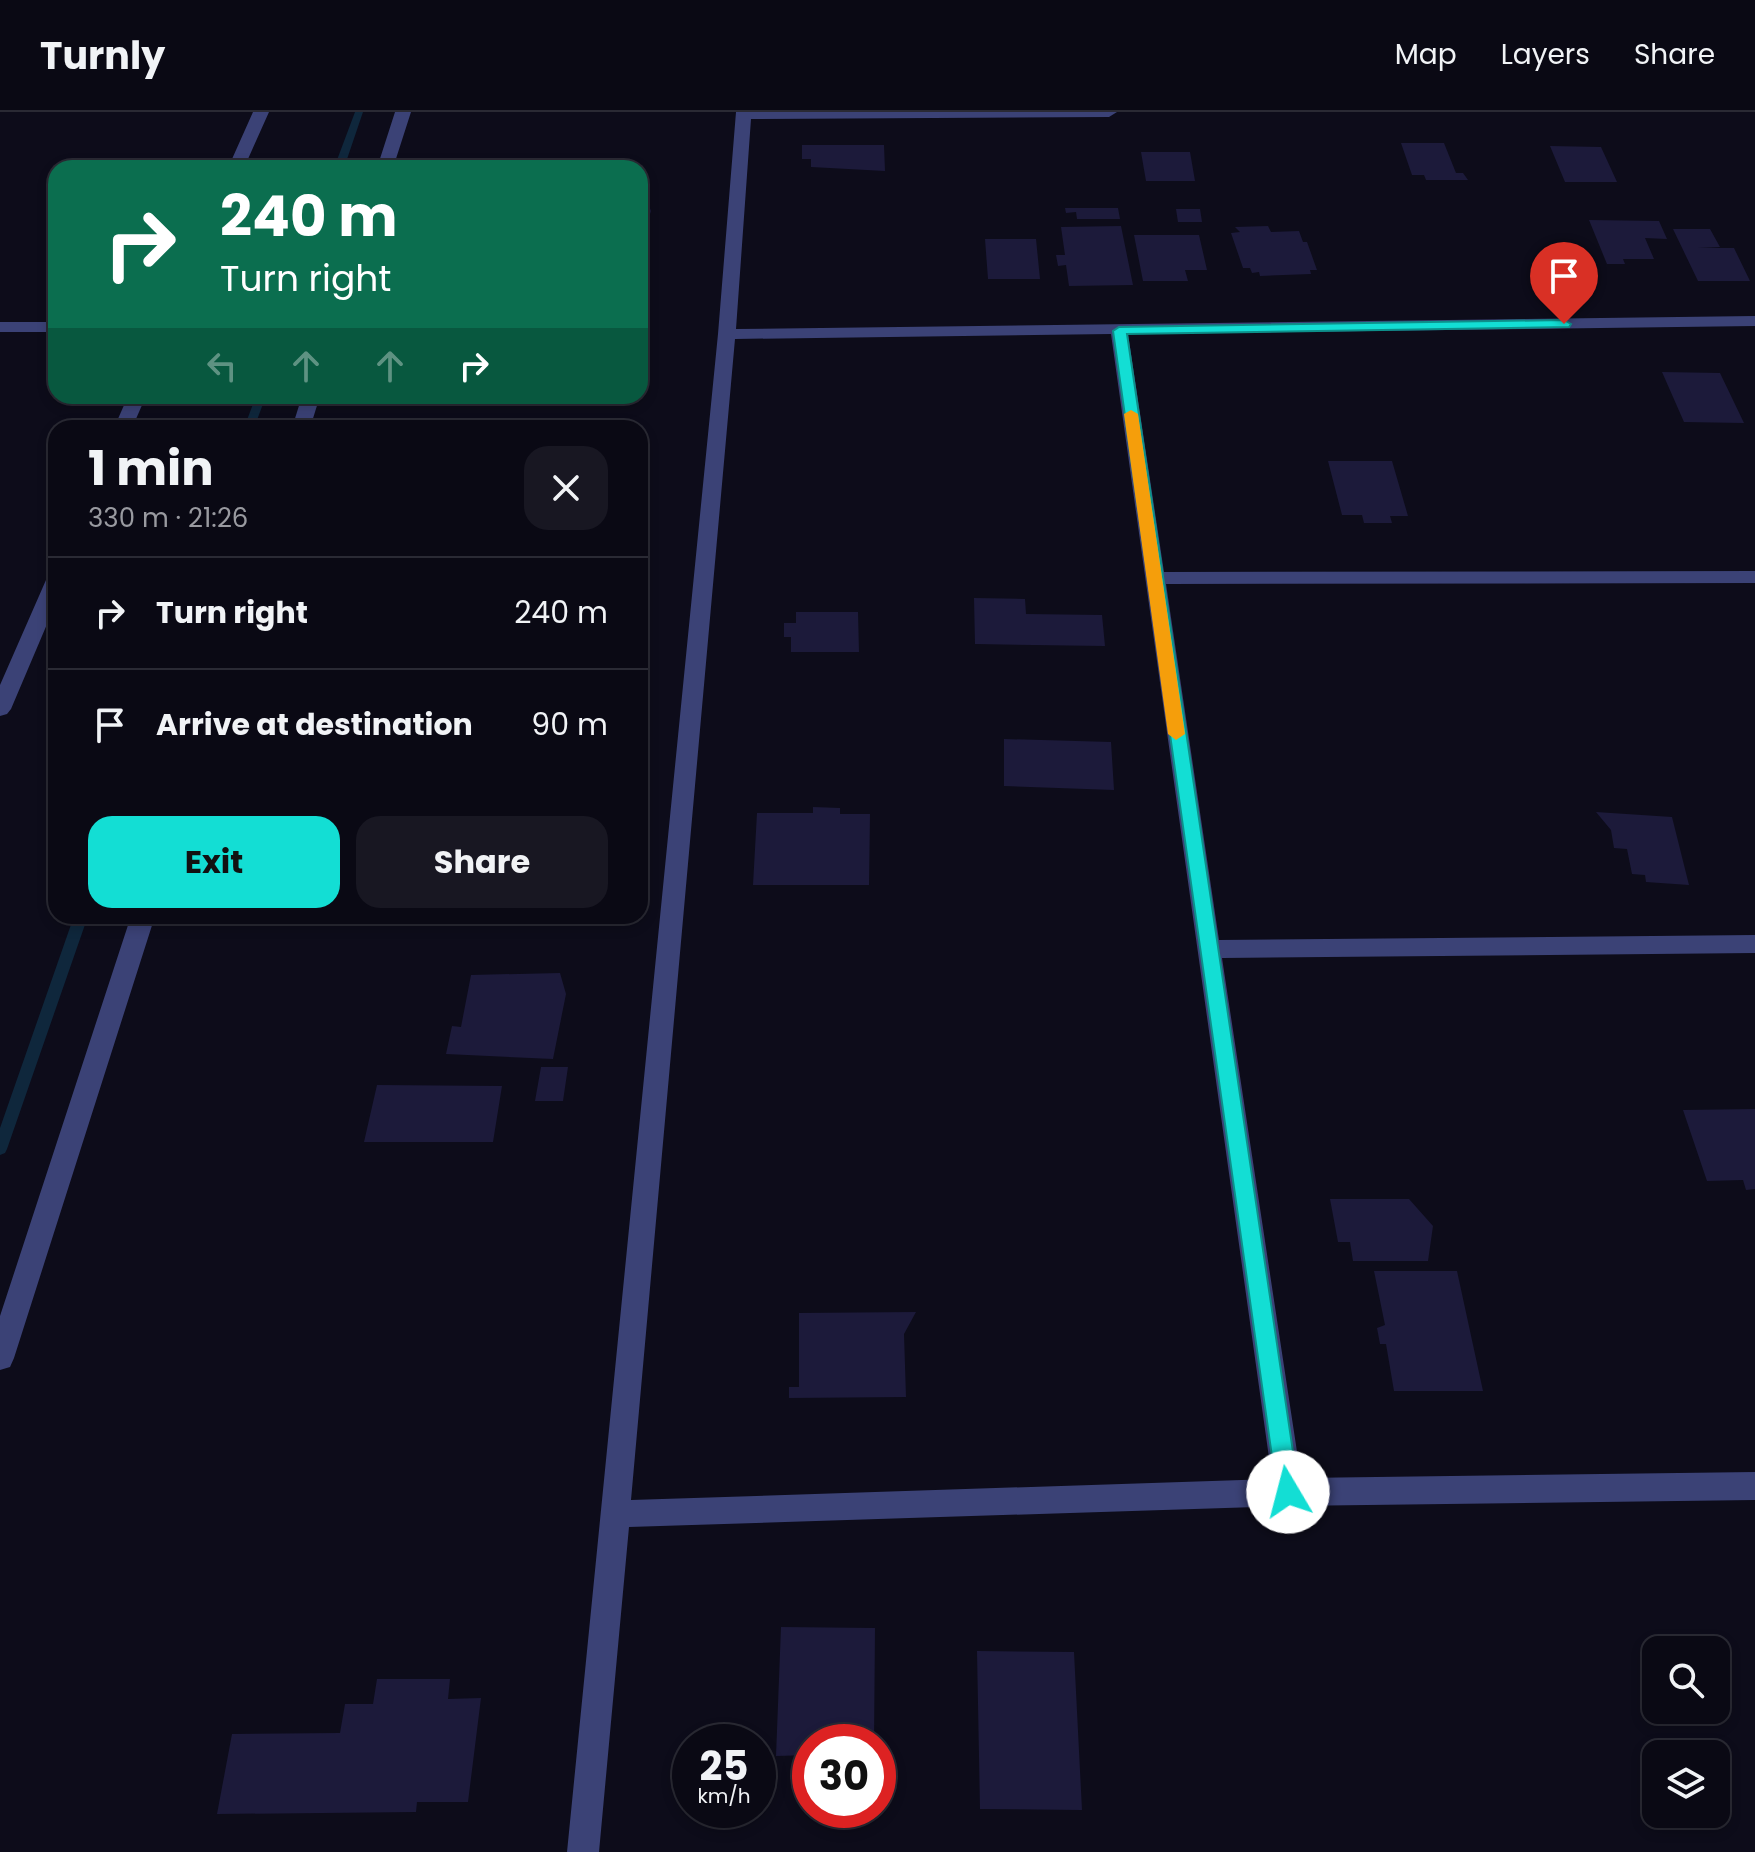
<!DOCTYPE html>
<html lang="en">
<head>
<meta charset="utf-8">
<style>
  :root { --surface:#0a0914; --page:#181722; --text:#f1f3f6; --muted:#999aa0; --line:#2a2a34; --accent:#13ded4 }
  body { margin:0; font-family:Poppins,sans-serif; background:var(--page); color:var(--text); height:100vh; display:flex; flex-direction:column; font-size:30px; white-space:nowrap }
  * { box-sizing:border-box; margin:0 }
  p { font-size:26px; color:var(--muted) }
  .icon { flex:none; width:44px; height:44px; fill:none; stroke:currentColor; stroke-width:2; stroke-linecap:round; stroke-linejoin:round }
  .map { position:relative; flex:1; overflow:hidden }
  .drawer { position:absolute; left:48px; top:308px; width:600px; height:504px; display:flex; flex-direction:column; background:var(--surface); border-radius:24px; box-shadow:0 4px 12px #0003,0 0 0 2px var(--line) }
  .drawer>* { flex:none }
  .hud { position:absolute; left:48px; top:48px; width:600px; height:244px; border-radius:24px; box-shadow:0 4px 12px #0003,0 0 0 2px var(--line); background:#0b6e4f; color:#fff; overflow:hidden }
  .tools { position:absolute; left:1642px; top:1524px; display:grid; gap:16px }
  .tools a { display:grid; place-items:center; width:88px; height:88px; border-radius:16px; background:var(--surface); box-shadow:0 4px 12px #0003,0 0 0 2px var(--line); font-size:40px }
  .speed { position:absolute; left:672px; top:1612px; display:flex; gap:16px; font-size:40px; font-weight:700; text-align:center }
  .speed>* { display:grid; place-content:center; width:104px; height:104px; border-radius:50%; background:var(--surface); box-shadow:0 4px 12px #0003,0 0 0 2px var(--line); line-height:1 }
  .speed small { font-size:20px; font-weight:400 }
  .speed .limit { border:12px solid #d22; background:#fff; color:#111 }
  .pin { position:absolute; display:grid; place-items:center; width:68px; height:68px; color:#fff; margin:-82px -34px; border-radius:50% 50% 50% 0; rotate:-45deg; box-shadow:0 0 8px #0007 }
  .pin .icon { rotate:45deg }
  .me { position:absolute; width:88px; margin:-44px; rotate:352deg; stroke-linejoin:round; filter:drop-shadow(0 0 6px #0008) }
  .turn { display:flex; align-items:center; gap:28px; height:168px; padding:0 40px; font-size:36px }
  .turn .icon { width:104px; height:104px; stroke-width:2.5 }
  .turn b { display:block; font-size:56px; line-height:68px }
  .lanes { display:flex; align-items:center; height:76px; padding:0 40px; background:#0003; justify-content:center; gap:40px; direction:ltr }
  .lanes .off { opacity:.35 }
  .round { display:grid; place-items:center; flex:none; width:84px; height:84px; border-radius:24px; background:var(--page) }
  .summary { display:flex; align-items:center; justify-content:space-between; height:136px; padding:0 40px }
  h1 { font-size:48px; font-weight:700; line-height:60px }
  .button { display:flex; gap:16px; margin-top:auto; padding:16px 40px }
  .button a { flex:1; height:92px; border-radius:24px; background:var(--accent); color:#111; font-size:32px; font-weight:700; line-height:92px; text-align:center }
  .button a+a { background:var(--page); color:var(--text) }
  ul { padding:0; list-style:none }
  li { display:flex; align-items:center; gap:24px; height:112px; padding:0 40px; border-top:2px solid var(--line) }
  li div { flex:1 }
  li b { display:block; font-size:30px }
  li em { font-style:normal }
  header { display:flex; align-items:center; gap:48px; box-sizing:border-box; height:112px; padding:0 40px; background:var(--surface); border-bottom:2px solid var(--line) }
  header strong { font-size:38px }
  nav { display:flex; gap:44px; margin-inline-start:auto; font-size:28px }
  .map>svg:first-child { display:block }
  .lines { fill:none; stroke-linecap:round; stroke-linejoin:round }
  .stream { fill:#0f273c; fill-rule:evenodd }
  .building { fill:#1c1a3a }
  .minor { fill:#3b4276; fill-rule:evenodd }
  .route { fill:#13ded4; stroke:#0c908a; stroke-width:2 }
  .slow { fill:#f59e0b }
</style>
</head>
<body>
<header>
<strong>Turnly</strong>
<nav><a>Map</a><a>Layers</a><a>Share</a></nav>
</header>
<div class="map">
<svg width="1755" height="1740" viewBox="0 0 1755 1740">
  <rect width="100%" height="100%" fill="#0d0c1a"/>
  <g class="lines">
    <path class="stream" d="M355 0H363L344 56H334Z
      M256 284H266L254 316H244Z
      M74 804H88L7 1037 5 1041 0 1043V1016Z"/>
  </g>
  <path class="building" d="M1401 31H1444L1456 61H1463L1468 68H1426L1424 63H1412Z
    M802 33H884L885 59 811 55V47H802Z
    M1550 34 1601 35 1617 70H1565Z
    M1141 40H1190L1195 69H1146Z
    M640 88H647L651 99 646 114H640Z
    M1065 96H1118L1120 107H1077L1076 100 1066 101Z
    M1176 97H1200L1202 110H1178Z
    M1589 108 1659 109 1667 127 1645 126 1654 147H1623L1625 152H1607Z
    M1121 114 1133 173 1069 174 1066 153 1058 154 1056 143H1065L1061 115Z
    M1268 114 1271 120 1299 119 1303 130H1307L1317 158H1310L1311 162 1260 164 1259 160 1252 161 1250 156H1243L1231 121 1240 120 1235 115Z
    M1673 117H1710L1720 135 1698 136H1734L1750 169H1698Z
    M1134 123H1199L1207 158H1185L1188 169H1143Z
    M985 127H1036L1040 167H988Z
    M1662 260 1720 261 1744 311 1684 310Z
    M1328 349H1392L1408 404H1390L1392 411H1364L1362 403H1342Z
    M974 486 1025 487 1026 502 1102 503 1105 534 975 532Z
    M796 500H858L859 540H791V525H784V511H796Z
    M1004 627 1111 630 1114 678 1004 674Z
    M813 695 840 696V702H870L869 773H753L757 701H813Z
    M1596 700 1672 705 1689 773 1646 770 1645 763 1632 762 1627 737 1614 736 1611 718Z
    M560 861 566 882 553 947 446 942 452 914 461 915 471 863Z
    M541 955H568L563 989H535Z
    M377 973 502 974 493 1030H364Z
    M1755 997V1077L1746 1078 1743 1068 1707 1069 1683 998Z
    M1330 1087H1409L1433 1114 1428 1149H1353L1350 1130H1338Z
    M1374 1159H1457L1483 1279H1394L1386 1232H1380L1377 1216 1385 1213Z
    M916 1200 904 1222 906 1285 789 1286V1275H799V1201Z
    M781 1515 875 1516 874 1630H810V1643L776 1644Z
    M977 1539 1074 1540 1082 1698 980 1697Z
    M377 1567H450L448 1587 481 1586 468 1690H417L416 1700 217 1702 232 1622 340 1621 345 1592H373Z"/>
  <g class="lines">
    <path class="minor" d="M253 0H269L244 56H228Z
      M395 0H411L393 56H377Z
      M736 0H1117L1109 5 751 7 736 217 1755 204V214L1128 222 1164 460 1755 459V471L1166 472 1219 828 1755 823V841L1222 846 1301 1366 1755 1360V1388L1288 1394 629 1415 599 1740H567L718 222ZM1111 222 1272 1367 631 1388 735 227Z
      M0 210H56V220H0Z
      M128 284H146L132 316H114Z
      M302 284H320L310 316H292Z
      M56 462V491L11 597 7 602 0 604V573L46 468Z
      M131 804H155L14 1246 10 1255 0 1258V1204Z"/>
  </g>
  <path class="route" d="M1564 208 1571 212 1569 215 1127 222 1299 1380 1296 1388 1288 1391 1280 1388 1277 1380 1113 219 1119 215Z"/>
  <path class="slow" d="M1131 298 1138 302 1185 622 1176 628 1168 622 1124 302Z"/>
</svg>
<div class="tools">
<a><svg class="icon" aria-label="search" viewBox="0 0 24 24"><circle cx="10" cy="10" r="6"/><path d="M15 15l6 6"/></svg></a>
<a><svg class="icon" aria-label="layers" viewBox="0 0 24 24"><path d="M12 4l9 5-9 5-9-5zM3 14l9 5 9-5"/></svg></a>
</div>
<div class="speed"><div>25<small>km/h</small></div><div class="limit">30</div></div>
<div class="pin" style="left:1564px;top:212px;background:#d93025"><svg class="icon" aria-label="arrive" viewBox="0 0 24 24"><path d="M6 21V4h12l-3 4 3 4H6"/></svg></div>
<svg class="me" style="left:1288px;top:1380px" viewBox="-20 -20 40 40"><circle r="19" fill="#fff"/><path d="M0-13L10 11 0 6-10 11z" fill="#13ded4"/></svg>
<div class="hud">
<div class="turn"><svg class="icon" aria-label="right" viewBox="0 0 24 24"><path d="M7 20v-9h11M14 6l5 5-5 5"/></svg><div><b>240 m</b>Turn right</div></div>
<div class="lanes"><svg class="icon off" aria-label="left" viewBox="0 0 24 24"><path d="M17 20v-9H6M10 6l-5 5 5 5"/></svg><svg class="icon off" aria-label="ahead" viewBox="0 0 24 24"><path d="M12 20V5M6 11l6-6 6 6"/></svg><svg class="icon off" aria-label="ahead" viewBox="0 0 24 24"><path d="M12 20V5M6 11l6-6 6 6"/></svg><svg class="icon" aria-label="right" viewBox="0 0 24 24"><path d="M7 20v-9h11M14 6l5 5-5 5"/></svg></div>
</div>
<section class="drawer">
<div class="summary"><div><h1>1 min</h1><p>330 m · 21:26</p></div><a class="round"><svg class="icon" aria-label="close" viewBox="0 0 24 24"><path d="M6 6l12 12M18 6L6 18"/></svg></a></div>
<ul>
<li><svg class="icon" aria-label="right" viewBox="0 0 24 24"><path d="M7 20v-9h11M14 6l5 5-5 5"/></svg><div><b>Turn right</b></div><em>240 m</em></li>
<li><svg class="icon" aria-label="arrive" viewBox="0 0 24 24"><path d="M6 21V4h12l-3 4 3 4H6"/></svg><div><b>Arrive at destination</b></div><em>90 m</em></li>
</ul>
<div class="button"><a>Exit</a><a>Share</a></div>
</section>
</div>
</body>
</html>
